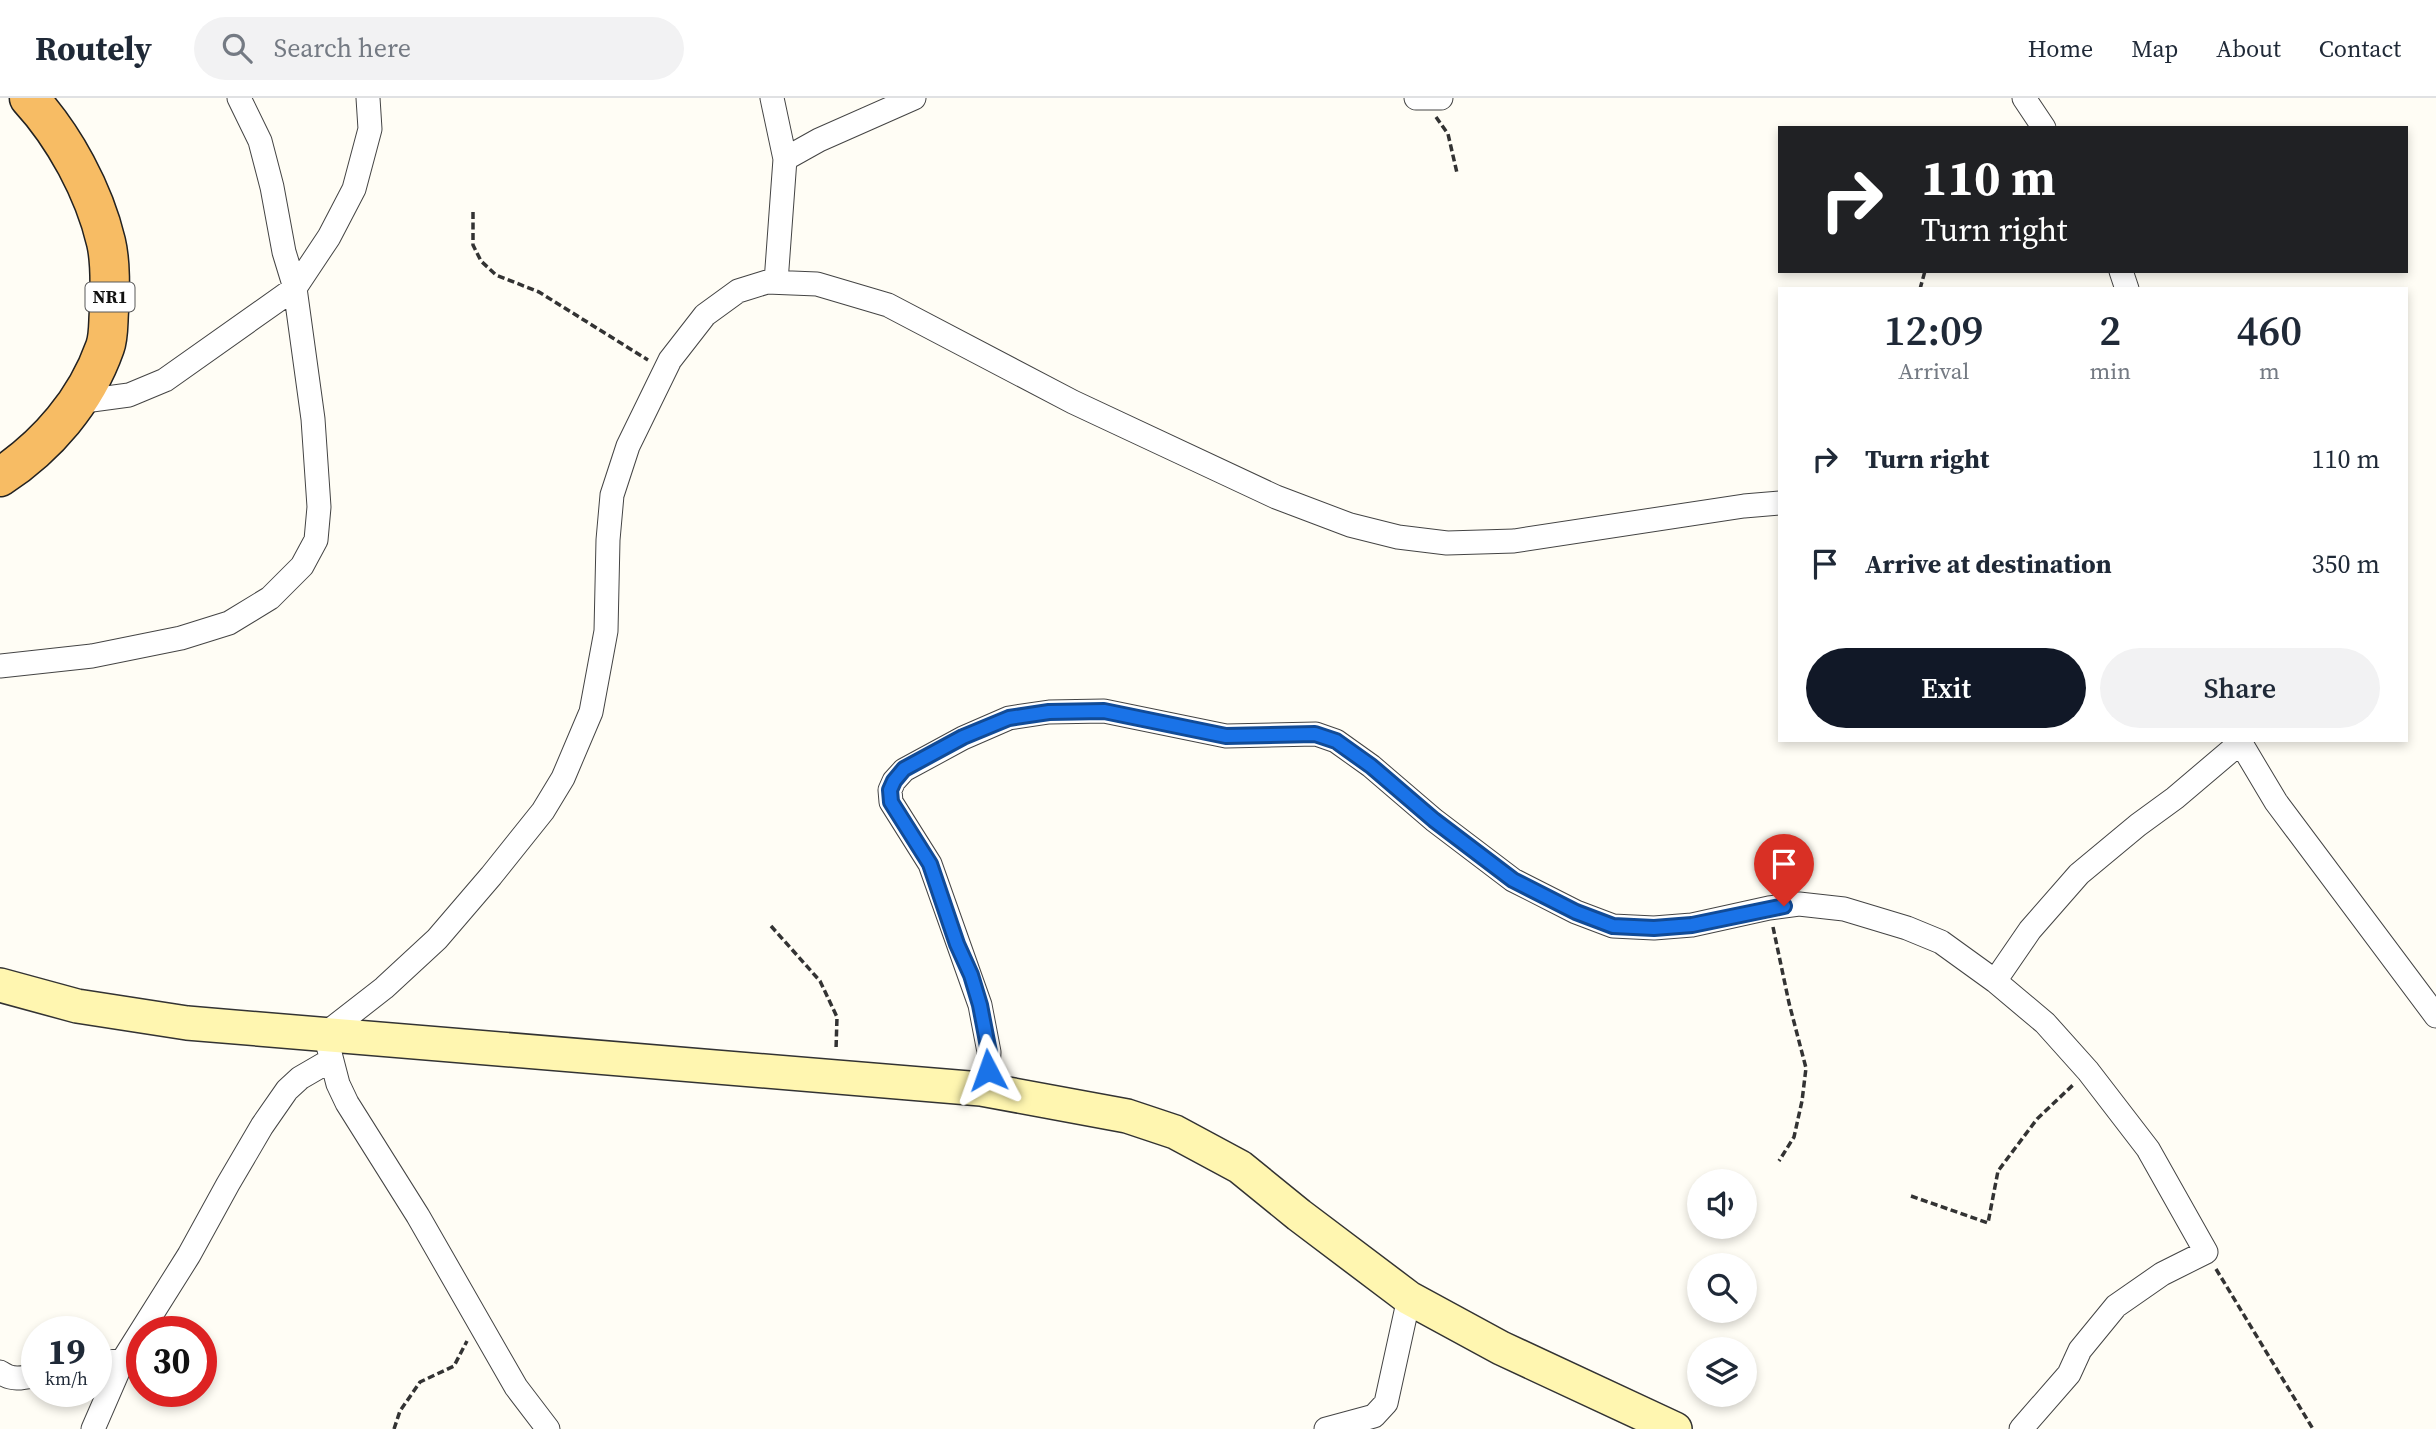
<!DOCTYPE html>
<html lang="en">
<head>
<meta charset="utf-8">
<style>
  :root { --surface:#fff; --page:#f2f2f3; --text:#1f2937; --muted:#747a83; --line:#e0e1e3; --accent:#111827 }
  body { margin:0; font-family:"Source Serif 4",serif; background:var(--page); color:var(--text); height:100vh; display:flex; flex-direction:column; font-size:26px; white-space:nowrap }
  * { box-sizing:border-box; margin:0 }
  p { font-size:23px; color:var(--muted) }
  .icon { flex:none; width:38px; height:38px; fill:none; stroke:currentColor; stroke-width:2; stroke-linecap:round; stroke-linejoin:round }
  .map { position:relative; flex:1; overflow:hidden }
  .details { position:absolute; left:1778px; top:189px; width:630px; height:455px; display:flex; flex-direction:column; background:var(--surface); border-radius:0px; box-shadow:0 4px 10px #0003 }
  .details>* { flex:none }
  .guide { position:absolute; left:1778px; top:28px; width:630px; height:147px; border-radius:0px; box-shadow:0 4px 10px #0003; background:#202124; color:#fff; overflow:hidden }
  .controls { position:absolute; left:1687px; top:1071px; display:grid; gap:14px }
  .controls a { display:grid; place-items:center; width:70px; height:70px; border-radius:50%; background:var(--surface); box-shadow:0 4px 10px #0003; font-size:35px }
  .speed { position:absolute; left:21px; top:1218px; display:flex; gap:14px; font-size:35px; font-weight:700; text-align:center }
  .speed>* { display:grid; place-content:center; width:91px; height:91px; border-radius:50%; background:var(--surface); box-shadow:0 4px 10px #0003; line-height:1 }
  .speed small { font-size:18px; font-weight:400 }
  .speed .limit { border:10px solid #d22; background:#fff; color:#111 }
  .pin { position:absolute; display:grid; place-items:center; width:60px; height:60px; color:#fff; margin:-72px -30px; border-radius:50% 50% 50% 0; rotate:-45deg; box-shadow:0 0 7px #0007 }
  .pin .icon { rotate:45deg }
  .me { position:absolute; width:77px; margin:-38px; rotate:356deg; stroke-linejoin:round; filter:drop-shadow(0 0 5px #0008) }
  .turn { display:flex; align-items:center; gap:24px; height:147px; padding:0 28px; font-size:32px }
  .turn .icon { width:91px; height:91px; stroke-width:2.5 }
  .turn b { display:block; font-size:49px; line-height:60px }
  .eta { display:flex; justify-content:space-evenly; align-items:center; height:119px; text-align:center }
  .eta b { font-size:42px; font-weight:600; line-height:49px }
  .action { display:flex; gap:14px; margin-top:auto; padding:14px 28px }
  .action a { flex:1; height:80px; border-radius:42px; background:var(--accent); color:#fff; font-size:28px; font-weight:600; line-height:80px; text-align:center }
  .action a+a { background:var(--page); color:var(--text) }
  ul { padding:0; list-style:none }
  li { display:flex; align-items:center; gap:21px; height:105px; padding:0 28px }
  li div { flex:1 }
  li b { display:block; font-size:26px }
  li em { font-style:normal }
  header { display:flex; align-items:center; gap:42px; box-sizing:border-box; height:98px; padding:0 35px; background:var(--surface); border-bottom:2px solid var(--line) }
  header strong { font-size:33px }
  nav { display:flex; gap:38px; margin-inline-start:auto; font-size:24px }
  .search { width:490px; height:63px; background:var(--page); display:flex; align-items:center; gap:18px; box-sizing:border-box; padding:0 24px; border-radius:38px; color:var(--muted); font-size:26px }
  .map>svg:first-child { display:block }
  .lines { fill:none; stroke-linecap:round; stroke-linejoin:round }
  .minor-casing { stroke:#444; stroke-width:25 }
  .secondary-casing { stroke:#333; stroke-width:36 }
  .trunk-casing { stroke:#222; stroke-width:41 }
  .path { stroke:#333; stroke-width:3.5; stroke-dasharray:7 3.5; stroke-linecap:butt }
  .minor { stroke:#fff; stroke-width:23 }
  .secondary { stroke:#fff6b0; stroke-width:33 }
  .trunk { stroke:#f7bc64; stroke-width:38 }
  .route-casing { stroke:#114b97; stroke-width:18 }
  .route { stroke:#1a73e8; stroke-width:12 }
  .labels { text-anchor:middle; stroke-width:7; stroke-linejoin:round; paint-order:stroke }
  .shield { fill:#fff; stroke:#585858; stroke-width:2 }
  .shield-label { font-size:18px; font-weight:bold; fill:#111 }
</style>
</head>
<body>
<header>
<strong>Routely</strong>
<div class="search"><svg class="icon" aria-label="search" viewBox="0 0 24 24"><circle cx="10" cy="10" r="6"/><path d="M15 15l6 6"/></svg>Search here</div>
<nav><a>Home</a><a>Map</a><a>About</a><a>Contact</a></nav>
</header>
<div class="map">
<svg width="2436" height="1331" viewBox="0 0 2436 1331">
  <rect width="100%" height="100%" fill="#fffdf5"/>
  <g class="lines">
    <defs>
      <path id="minor" d="M772 0 785 61
        M1416 0H1441
        M2024 0 2044 30
        M2121 173 2127 191
        M776 184 785 61 819 42 914 0
        M77 304 129 297 165 282 295 190 329 139 354 91 370 31 368 0
        M0 568 92 558 181 540 229 525 270 500 302 468 316 442 319 409 313 321 295 190 284 154 272 89 260 43 239 0
        M2239 642 2276 704 2436 918
        M1995 883 2030 832 2079 776 2138 727 2175 700 2241 644
        M981 991 988 972 989 954 980 907 930 766 891 704 890 692 894 683 904 672 963 640 1009 620 1049 614 1104 613 1226 638 1316 636 1336 643 1371 668 1434 722 1513 782 1576 814 1613 828 1654 830 1692 827 1769 810 1799 806 1844 811 1907 830 1941 844 1995 883 2045 925 2088 973 2148 1051 2206 1154 2162 1176 2116 1208 2080 1252 2069 1276 2021 1331
        M96 1266 123 1262
        M0 1274C12 1283 23 1280 37 1277
        M93 1331 123 1262 189 1157 228 1086 262 1028 287 992 300 980 331 962
        M548 1331 516 1289 418 1118 347 1005 338 986 325 936 384 890 437 841 491 778 543 713 563 680 591 614 606 533 608 442 612 397 628 348 670 262 705 217 738 193 767 184 817 186 888 207 1073 304 1276 399 1350 427 1398 439 1447 445 1514 443 1744 408 1780 405
        M1326 1331 1374 1318 1386 1305 1409 1200"/>
      <path id="secondary" d="M0 887 77 908 187 925 981 991 1127 1018 1175 1034 1240 1069 1299 1117 1409 1200 1501 1250 1675 1331"/>
      <path id="trunk" d="M0 379C47 348 86 303 105 249 109 238 108 224 109 213 110 191 111 165 106 144 94 93 64 38 29 0"/>
    </defs>
    <use href="#minor" class="minor-casing"/>
    <use href="#secondary" class="secondary-casing"/>
    <use href="#trunk" class="trunk-casing"/>
    <path class="path" d="M1436 19 1448 36 1457 75
      M473 114V147L481 163 496 177 539 194 648 262
      M1920 191 1925 173
      M771 828 820 883 837 919 836 952
      M1773 829 1789 905 1806 970 1802 1003 1794 1039 1779 1063
      M1911 1098 1988 1125 1998 1073 2037 1021 2074 986
      M2216 1171 2313 1331
      M394 1331 400 1313 420 1284 454 1268 467 1243"/>
    <use href="#minor" class="minor"/>
    <use href="#secondary" class="secondary"/>
    <use href="#trunk" class="trunk"/>
  </g>
  <g class="lines">
    <defs>
      <path id="route" d="M988 972 989 954 980 907 971 877 957 846 930 766 891 704 890 692 894 683 904 671 963 639 1009 620 1049 614 1104 613 1226 638 1315 636 1336 643 1371 668 1434 722 1513 782 1576 814 1613 828 1654 830 1692 827 1784 808"/>
    </defs>
    <use href="#route" class="route-casing"/>
    <use href="#route" class="route"/>
  </g>
  <g class="labels">
    <rect class="shield" x="85.5" y="184.5" width="49" height="29" rx="5"/>
    <g class="shield-label">
      <text x="110" y="205">NR1</text>
    </g>
  </g>
</svg>
<div class="controls">
<a><svg class="icon" aria-label="sound" viewBox="0 0 24 24"><path d="M4 9h4l5-4v14l-5-4H4zM17 9q2 3 0 6"/></svg></a>
<a><svg class="icon" aria-label="search" viewBox="0 0 24 24"><circle cx="10" cy="10" r="6"/><path d="M15 15l6 6"/></svg></a>
<a><svg class="icon" aria-label="layers" viewBox="0 0 24 24"><path d="M12 4l9 5-9 5-9-5zM3 14l9 5 9-5"/></svg></a>
</div>
<div class="speed"><div>19<small>km/h</small></div><div class="limit">30</div></div>
<div class="pin" style="left:1784px;top:808px;background:#d93025"><svg class="icon" aria-label="arrive" viewBox="0 0 24 24"><path d="M6 21V4h12l-3 4 3 4H6"/></svg></div>
<svg class="me" style="left:988px;top:972px" viewBox="-20 -20 40 40"><path d="M0-17L14 15 0 8-14 15z" fill="#1a73e8" stroke="#fff" stroke-width="4"/></svg>
<div class="guide">
<div class="turn"><svg class="icon" aria-label="right" viewBox="0 0 24 24"><path d="M7 20v-9h11M14 6l5 5-5 5"/></svg><div><b>110 m</b>Turn right</div></div>
</div>
<section class="details">
<div class="eta">
<div><b>12:09</b><p>Arrival</p></div>
<div><b>2</b><p>min</p></div>
<div><b>460</b><p>m</p></div>
</div>
<ul>
<li><svg class="icon" aria-label="right" viewBox="0 0 24 24"><path d="M7 20v-9h11M14 6l5 5-5 5"/></svg><div><b>Turn right</b></div><em>110 m</em></li>
<li><svg class="icon" aria-label="arrive" viewBox="0 0 24 24"><path d="M6 21V4h12l-3 4 3 4H6"/></svg><div><b>Arrive at destination</b></div><em>350 m</em></li>
</ul>
<div class="action"><a>Exit</a><a>Share</a></div>
</section>
</div>
</body>
</html>
